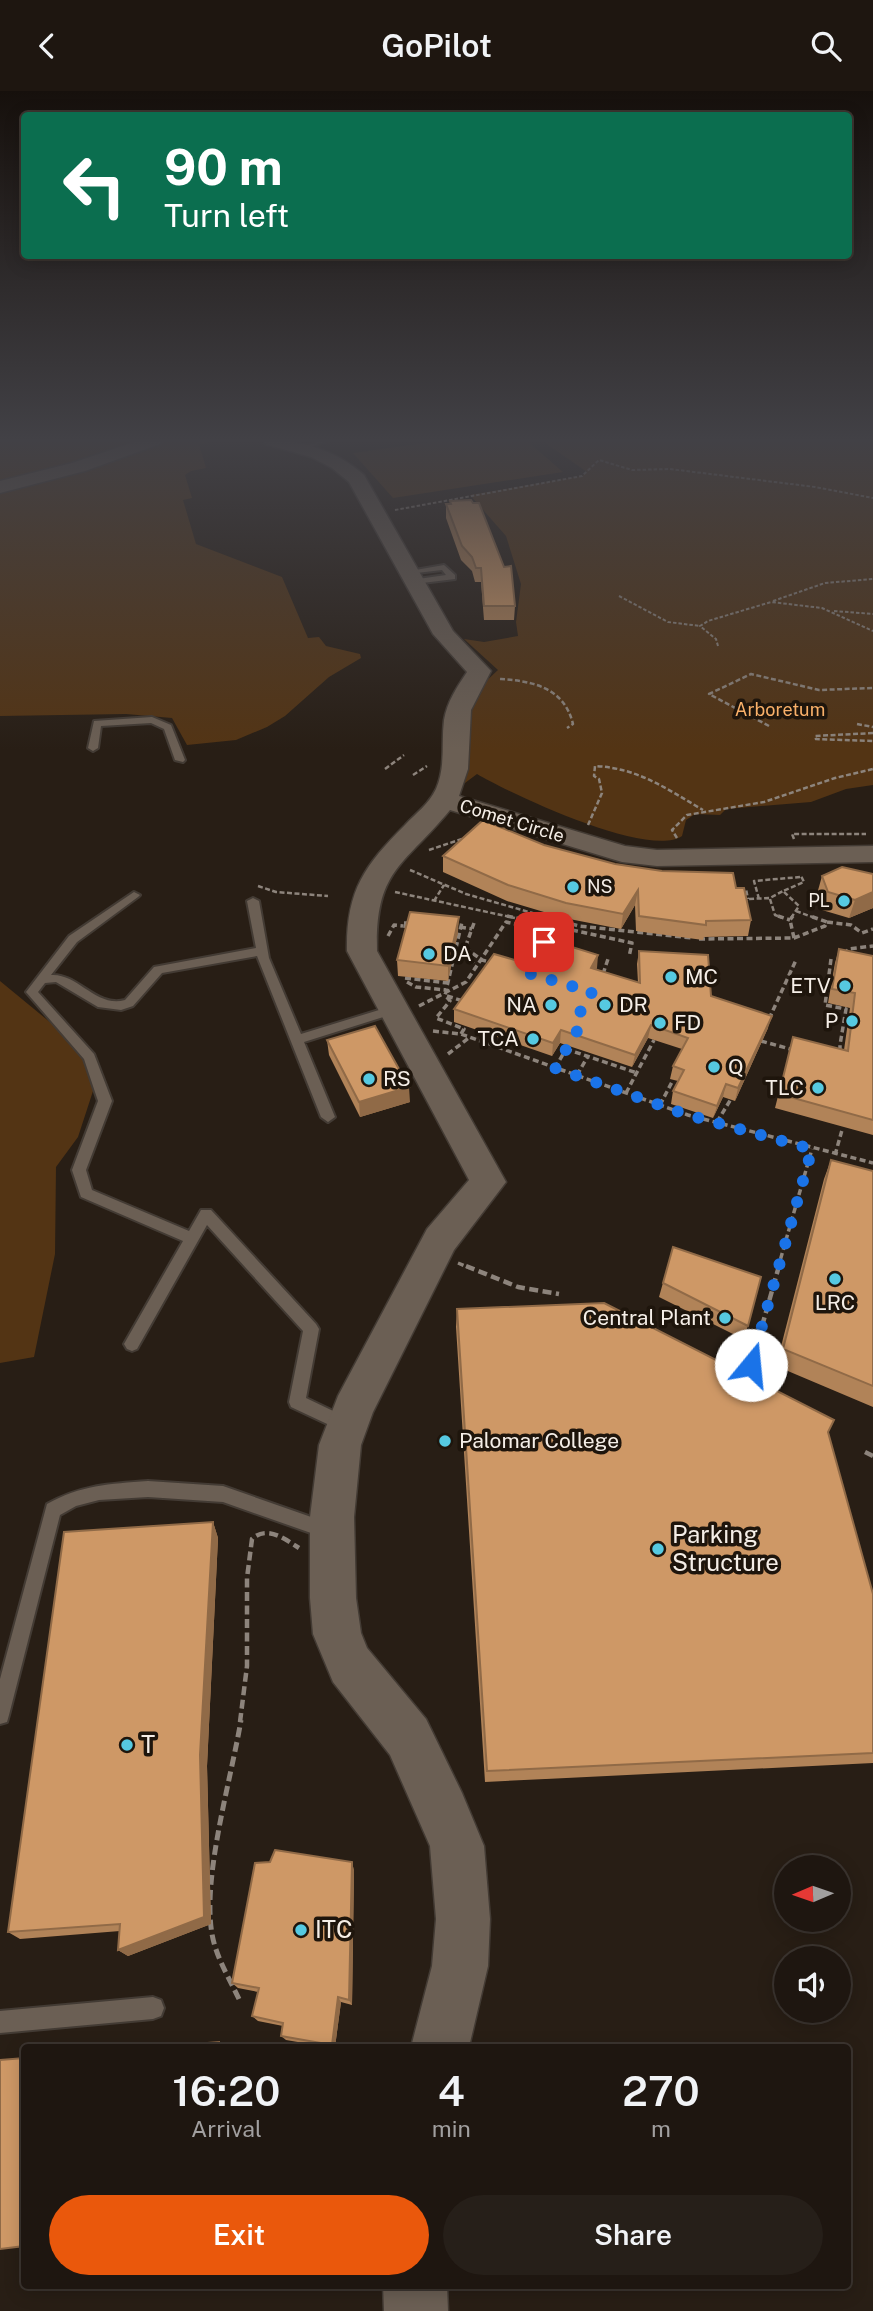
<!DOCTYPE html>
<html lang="en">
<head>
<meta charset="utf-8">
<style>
  :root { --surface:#1e1610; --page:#261f19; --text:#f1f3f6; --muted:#a19f9f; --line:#3c3530; --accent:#ea580c }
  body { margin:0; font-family:"Public Sans",sans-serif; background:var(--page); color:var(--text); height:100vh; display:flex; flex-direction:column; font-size:26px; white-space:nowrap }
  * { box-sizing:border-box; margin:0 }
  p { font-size:23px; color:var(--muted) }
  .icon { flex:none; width:38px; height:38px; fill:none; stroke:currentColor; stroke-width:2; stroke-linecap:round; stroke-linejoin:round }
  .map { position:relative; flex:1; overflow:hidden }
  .side { position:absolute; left:21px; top:1953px; width:830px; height:245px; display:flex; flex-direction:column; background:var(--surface); border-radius:7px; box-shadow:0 4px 18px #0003,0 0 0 2px var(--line) }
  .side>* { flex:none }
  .guide { position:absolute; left:21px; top:21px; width:831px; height:147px; border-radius:7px; box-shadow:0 4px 18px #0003,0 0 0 2px var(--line); background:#0b6e4f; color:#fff; overflow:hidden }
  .needle { width:46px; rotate:268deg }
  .controls { position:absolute; left:774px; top:1764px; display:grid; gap:14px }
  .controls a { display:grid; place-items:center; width:77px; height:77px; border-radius:50%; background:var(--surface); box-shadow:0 4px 18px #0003,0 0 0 2px var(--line); font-size:35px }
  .pin { position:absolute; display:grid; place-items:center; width:60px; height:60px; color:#fff; margin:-30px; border-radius:14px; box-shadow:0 4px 10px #0006 }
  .me { position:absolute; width:77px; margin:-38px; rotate:17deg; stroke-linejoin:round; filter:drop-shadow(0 0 5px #0008) }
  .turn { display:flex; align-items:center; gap:24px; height:147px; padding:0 28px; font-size:32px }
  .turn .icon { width:91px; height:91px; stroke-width:2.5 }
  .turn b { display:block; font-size:49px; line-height:60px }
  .eta { display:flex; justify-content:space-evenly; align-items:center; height:119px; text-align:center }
  .eta b { font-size:42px; font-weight:600; line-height:49px }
  .cta { display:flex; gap:14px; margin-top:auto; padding:14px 28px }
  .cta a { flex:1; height:80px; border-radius:42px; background:var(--accent); color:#fff; font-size:28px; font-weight:600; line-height:80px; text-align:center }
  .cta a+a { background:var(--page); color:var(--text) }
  header { display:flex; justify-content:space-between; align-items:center; height:91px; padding:0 28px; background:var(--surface); font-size:32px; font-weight:600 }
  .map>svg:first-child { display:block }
  .green { fill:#533414 }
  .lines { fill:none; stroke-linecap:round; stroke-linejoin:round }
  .lane-casing { stroke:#433b34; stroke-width:4 }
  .secondary-casing { stroke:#433b34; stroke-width:3 }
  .path-far4 { stroke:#8d847c; stroke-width:2; stroke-dasharray:3.5 2; stroke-linecap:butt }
  .path-far3 { stroke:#8d847c; stroke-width:2.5; stroke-dasharray:5 2.5; stroke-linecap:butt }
  .path-far2 { stroke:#8d847c; stroke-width:3.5; stroke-dasharray:6 3.5; stroke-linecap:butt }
  .path-far1 { stroke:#8d847c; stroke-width:4.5; stroke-dasharray:9 4.5; stroke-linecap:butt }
  .path { stroke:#8d847c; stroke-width:5; stroke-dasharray:10 5; stroke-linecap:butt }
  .lane { fill:#6b5f54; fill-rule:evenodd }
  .secondary { fill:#6b5f54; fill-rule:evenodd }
  .wall { fill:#b18358 }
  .shaded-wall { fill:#906a47 }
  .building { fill:#ce9866; stroke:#906a47; stroke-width:2 }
  .route { stroke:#1a73e8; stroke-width:12; stroke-dasharray:0 21.6 }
  .poi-dot { fill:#56c9e1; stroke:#1e150c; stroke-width:2.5 }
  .labels { text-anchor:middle; stroke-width:7; stroke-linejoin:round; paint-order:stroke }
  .far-park-label { font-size:18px; fill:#f9b069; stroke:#1e150c }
  .far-street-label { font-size:18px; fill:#f5eee7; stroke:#1e150c }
  .far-poi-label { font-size:18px; fill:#f5eee7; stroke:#1e150c; text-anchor:start }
  .poi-label { font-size:21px; fill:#f5eee7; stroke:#1e150c; text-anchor:start }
  .near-poi-label { font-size:24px; fill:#f5eee7; stroke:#1e150c; text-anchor:start }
</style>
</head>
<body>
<header><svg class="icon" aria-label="back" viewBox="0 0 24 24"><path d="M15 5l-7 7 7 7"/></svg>GoPilot<svg class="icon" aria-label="search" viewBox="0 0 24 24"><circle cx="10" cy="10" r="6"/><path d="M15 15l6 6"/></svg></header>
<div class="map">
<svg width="873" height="2220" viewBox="0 0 873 2220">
  <rect width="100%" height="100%" fill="#281e15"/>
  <path class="green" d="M0 349H133L91 368 0 393Z
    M165 349H217L199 353 206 377 191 380 185 384 192 407 183 409 196 453 282 486 308 547 319 546 326 555 360 563 361 567 329 586 285 625 267 636 236 649 187 654 172 627 126 623 0 625V401L104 374Z
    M446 349H526L563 381 393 407 353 362Z
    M541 349H873V694L846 698 811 711 726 718 720 724 695 723 686 729 682 745C649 768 511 703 477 683L465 692 467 620 483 593 498 579 464 548 484 551 518 545 516 531 521 493 506 445 470 404 582 385 587 381Z
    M0 890 79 955 94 997 78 1046 56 1076 55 1163 34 1266 0 1272Z"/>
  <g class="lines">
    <defs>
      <path id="lane" d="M321 349H329L306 358 301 357Z
        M444 474 455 484V488L414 493 410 491 411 489 446 484 442 479 408 483 404 481Z
        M152 626 171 634 185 669 183 671 175 669 164 638 151 632 101 635 98 657 93 660 88 657 94 630Z
        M134 801 140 804 138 806 77 851 51 884C78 882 96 917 125 909L154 876 256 857 247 810 253 807 259 810 269 867 301 943 392 915 398 919 396 922 304 951 335 1026 328 1031 321 1026 257 865 162 882 133 915 121 919 98 916 56 891 45 892 38 901 94 963 112 1010 86 1079 92 1099 189 1140 201 1119H211L316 1233 319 1238 306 1307 352 1329 354 1334 352 1339 346 1341 340 1339 291 1316 289 1311 303 1240 207 1134 137 1258 132 1260 127 1258 124 1253 183 1150 81 1106 72 1079 98 1010 84 968 26 901 69 845Z
        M148 1390 223 1395 334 1434 337 1440 334 1446 328 1448 223 1411 148 1406 99 1409 76 1415 60 1424 9 1624 7 1631 0 1633V1588L47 1413C81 1394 109 1393 148 1390Z
        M153 1906 161 1909 164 1917 161 1925 153 1928 0 1942V1920Z"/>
      <path id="secondary" d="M140 349H163L160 353 85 380 0 402V390L72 372Z
        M263 349C301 349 334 358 364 384L453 540 491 580 471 619 468 678 459 705 625 755 657 759 873 755V771L657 775 622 771 450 719C404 775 375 778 377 860L506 1091 454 1159 373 1321 361 1354 354 1426 356 1507 361 1542 367 1557 426 1628 462 1702 484 1755 490 1828 488 1875 469 1956H411L432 1875 436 1828 430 1755 390 1664 333 1591 313 1543 310 1507V1426L319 1354 338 1305 427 1138 469 1089 347 860C346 800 364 775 405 734 416 722 429 713 436 698 446 675 441 652 444 629 447 611 457 596 467 581L433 543 349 391 332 377 311 366 265 353Z
        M383 2194H447L448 2220H384Z"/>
    </defs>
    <use href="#lane" class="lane-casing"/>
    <use href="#secondary" class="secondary-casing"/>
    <path class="path-far4" d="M395 419 582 385 599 369 632 379 670 378 815 396 873 407
      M619 505 668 531 700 535
      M773 510 825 492 873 488
      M834 520 873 523
      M718 555 716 548 700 535 708 530 771 511 822 517 873 540"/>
    <path class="path-far3" d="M500 588C532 590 564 596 573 633L567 637
      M857 633 873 636
      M769 635 709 603 751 583 819 599 873 597
      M873 642 815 645 816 648 873 650
      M385 678 404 664
      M413 684 427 675
      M588 734 602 702 599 688 594 685 595 675C638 677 667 698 703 719
      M677 747 672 739 687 724 764 711 835 687 873 678
      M794 748 792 743H866
      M429 759 465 747
      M410 779 466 803 550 827
      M258 795 276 801 328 805
      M740 798H746L748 808
      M395 801 515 827
      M759 808 754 790 800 786
      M770 808 775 824 783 827
      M434 810 444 794
      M744 813 748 808 770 807 783 800
      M796 820 815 827
      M791 827 799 815 783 800 804 791 801 785"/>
    <path class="path-far2" d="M507 825 632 852 629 866
      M544 825 579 835 692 847
      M778 825 790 829
      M827 831 851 834 862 842 873 838
      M410 832H404L403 835 411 836
      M474 832 465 857 476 878
      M460 836 472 838
      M388 845 394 834 403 835
      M794 847 825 835 827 831 810 825
      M699 848 794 847 790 829 793 825
      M465 857 482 869 493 872
      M845 864 848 858 873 855
      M831 868 825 914 846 918 840 954V960H843
      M603 883 609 865
      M405 887 448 892
      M407 891 416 896 446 899
      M447 905 463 910
      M419 915 466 891 506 831 551 841 553 835
      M769 928 796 869
      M433 940 461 943 688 1024 873 1072
      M461 943 464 938 436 927 450 910 445 904 462 831
      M761 950 794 959
      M566 958 637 982
      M448 963 470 946
      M555 977 570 951
      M577 984 588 965
      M626 1002 654 949
      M660 1014 673 989
      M717 1031 731 1008
      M835 1064 842 1039
      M458 1172 470 1177
      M778 1177 812 1058"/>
    <path class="path-far1" d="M466 1175 518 1196 559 1203
      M751 1274 779 1175
      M865 1361 873 1365
      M240 1631 247 1575V1487L252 1448C267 1434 285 1448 299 1457"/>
    <path class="path" d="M239 1908C229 1887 216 1866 212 1843 202 1786 231 1689 241 1629"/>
    <use href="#lane" class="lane"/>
    <use href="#secondary" class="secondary"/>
  </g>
  <path class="wall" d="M450 410 515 515 514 529H484L481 491H475L472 480 461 469 446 427V413H450Z
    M443 765 615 773 736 797 751 829 748 845 704 846 703 849 636 840 635 814 621 838 564 827 507 810 443 781Z
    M873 783V817L849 827 822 819 817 803 822 785Z
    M458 841 448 890 398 885 397 869Z
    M839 858 873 865V1044L775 1017 793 946 844 959 850 917 828 912 835 872Z
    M639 860 711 905 768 937 735 1010 723 1006 713 1027 671 1013 673 1000 678 990 670 988 673 975 682 958 648 947 632 976 560 952 552 965 454 931V918L597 877 596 878 638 892 637 873Z
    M327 949 410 1011 360 1026 329 964Z
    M831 1069 873 1080V1316L776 1275 824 1088Z
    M673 1156 748 1235 743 1248 659 1206Z
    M457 1218 828 1341 873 1503V1672L485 1691 456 1236Z
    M213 1431 218 1447 207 1675 211 1833 128 1865 118 1859 120 1840 20 1848 8 1841Z
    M352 1771 354 1780 352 1914 341 1911 335 1956H327L286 1949 281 1945 283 1935 258 1930 252 1925 258 1901 238 1897 232 1892Z"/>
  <path class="shaded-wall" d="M638 799 635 814 621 838 623 823Z
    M873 801V817L849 827 855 809Z
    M459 826 458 841 448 890V875Z
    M598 864 597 877 589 889 591 877Z
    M772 925 768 937 735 1010 738 997Z
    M651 934 648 947 632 976 635 964Z
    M561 939 560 952 552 965 553 952Z
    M726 993 723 1006 713 1027 717 1015Z
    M409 996 410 1011 360 1026 359 1011Z
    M213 1431 218 1447 207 1675 211 1833 128 1865 118 1859 200 1664Z
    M352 1771 354 1780 352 1914 349 1909Z
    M338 1906 341 1911 335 1956H334L332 1954Z
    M219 1951 226 1955V1956H219Z"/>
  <path class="building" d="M471 409 473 412H479L504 476 511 475 515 515H484L481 477H476L472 466 462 455 446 413H451L450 410Z
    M483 729 544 754 615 773 662 780 733 782 736 797H744L751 829 706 830V834L639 825 638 799 623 823 566 812 508 794 443 765Z
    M842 776 873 783V801L855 809 828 801 822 785Z
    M410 821 459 826 448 875 397 869Z
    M543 847 598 864 591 877 640 892 639 860 708 864 711 905 772 925 738 997 726 993 717 1015 673 1000 684 979 673 975 688 947 651 934 635 964 561 939 553 952 454 918 494 863 525 872Z
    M839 858 873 865V1029L779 1003 793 946 848 960 855 902 832 898Z
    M375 935 409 996 359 1011 327 949Z
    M831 1069 873 1080V1295L783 1258Z
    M673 1156 761 1186 748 1235 663 1192Z
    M604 1212 834 1329 828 1341 873 1503V1662L487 1680 457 1218Z
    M213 1431 200 1664 204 1826 118 1859 120 1833 8 1841 64 1441Z
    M275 1759 352 1771 349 1909 338 1906 332 1954 281 1945 283 1932 252 1925 259 1897 232 1892 255 1772 270 1771Z
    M219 1951V1956H156Z
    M24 1967V2155L0 2158V1969Z"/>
  <linearGradient id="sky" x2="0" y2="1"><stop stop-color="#16100c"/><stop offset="0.53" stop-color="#424146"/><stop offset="1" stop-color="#424146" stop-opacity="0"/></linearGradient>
  <rect width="873" height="659" fill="url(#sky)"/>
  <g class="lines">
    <path class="route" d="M544 851 524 881 592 901 575 930 577 940 555 977 688 1024 812 1058 751 1274"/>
  </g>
  <g class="poi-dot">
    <circle cx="573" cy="796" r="7"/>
    <circle cx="844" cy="810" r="7"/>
    <circle cx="429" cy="863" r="7"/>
    <circle cx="671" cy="886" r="7"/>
    <circle cx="845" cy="895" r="7"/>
    <circle cx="551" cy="914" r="7"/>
    <circle cx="605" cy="914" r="7"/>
    <circle cx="852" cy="930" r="7"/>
    <circle cx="660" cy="932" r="7"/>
    <circle cx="533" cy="948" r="7"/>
    <circle cx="714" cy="976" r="7"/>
    <circle cx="369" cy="988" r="7"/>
    <circle cx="818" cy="997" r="7"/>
    <circle cx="835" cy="1188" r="7"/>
    <circle cx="725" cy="1227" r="7"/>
    <circle cx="445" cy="1350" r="7"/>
    <circle cx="658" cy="1458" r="7"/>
    <circle cx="127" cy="1654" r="7"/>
    <circle cx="301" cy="1839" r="7"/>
  </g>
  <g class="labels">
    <g class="far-park-label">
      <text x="780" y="625">Arboretum</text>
    </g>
    <g class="far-street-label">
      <text transform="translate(512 730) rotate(17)" y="6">Comet Circle</text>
    </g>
    <g class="far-poi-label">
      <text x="587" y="802">NS</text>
      <text x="830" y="816" text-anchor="end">PL</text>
    </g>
    <g class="poi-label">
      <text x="443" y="870">DA</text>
      <text x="685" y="893">MC</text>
      <text x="831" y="902" text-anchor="end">ETV</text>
      <text x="537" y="921" text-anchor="end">NA</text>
      <text x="619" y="921">DR</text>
      <text x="838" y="937" text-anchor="end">P</text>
      <text x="674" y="939">FD</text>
      <text x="519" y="955" text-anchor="end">TCA</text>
      <text x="728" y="983">Q</text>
      <text x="383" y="995">RS</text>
      <text x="804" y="1004" text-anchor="end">TLC</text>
      <text x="835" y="1219" text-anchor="middle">LRC</text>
      <text x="711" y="1234" text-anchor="end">Central Plant</text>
      <text x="459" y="1357">Palomar College</text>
    </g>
    <g class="near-poi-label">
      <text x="672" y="1452">Parking<tspan x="672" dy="28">Structure</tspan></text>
      <text x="141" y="1662">T</text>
      <text x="315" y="1847">ITC</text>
    </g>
  </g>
</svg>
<div class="controls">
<a><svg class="needle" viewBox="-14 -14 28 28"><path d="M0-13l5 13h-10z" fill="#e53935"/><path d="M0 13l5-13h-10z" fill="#a19f9f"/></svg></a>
<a><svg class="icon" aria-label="sound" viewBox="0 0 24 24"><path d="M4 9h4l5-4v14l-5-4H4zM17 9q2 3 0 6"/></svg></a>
</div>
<div class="pin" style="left:544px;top:851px;background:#d93025"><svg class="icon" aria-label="arrive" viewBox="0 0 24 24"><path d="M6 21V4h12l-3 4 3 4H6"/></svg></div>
<svg class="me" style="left:751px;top:1274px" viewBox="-20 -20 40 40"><circle r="19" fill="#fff"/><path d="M0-13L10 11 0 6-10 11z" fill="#1a73e8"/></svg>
<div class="guide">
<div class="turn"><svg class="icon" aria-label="left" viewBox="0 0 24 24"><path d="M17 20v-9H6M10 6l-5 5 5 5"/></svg><div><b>90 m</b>Turn left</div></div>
</div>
<section class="side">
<div class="eta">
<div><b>16:20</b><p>Arrival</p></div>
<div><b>4</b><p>min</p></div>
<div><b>270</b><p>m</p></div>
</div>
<div class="cta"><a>Exit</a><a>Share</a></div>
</section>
</div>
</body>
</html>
